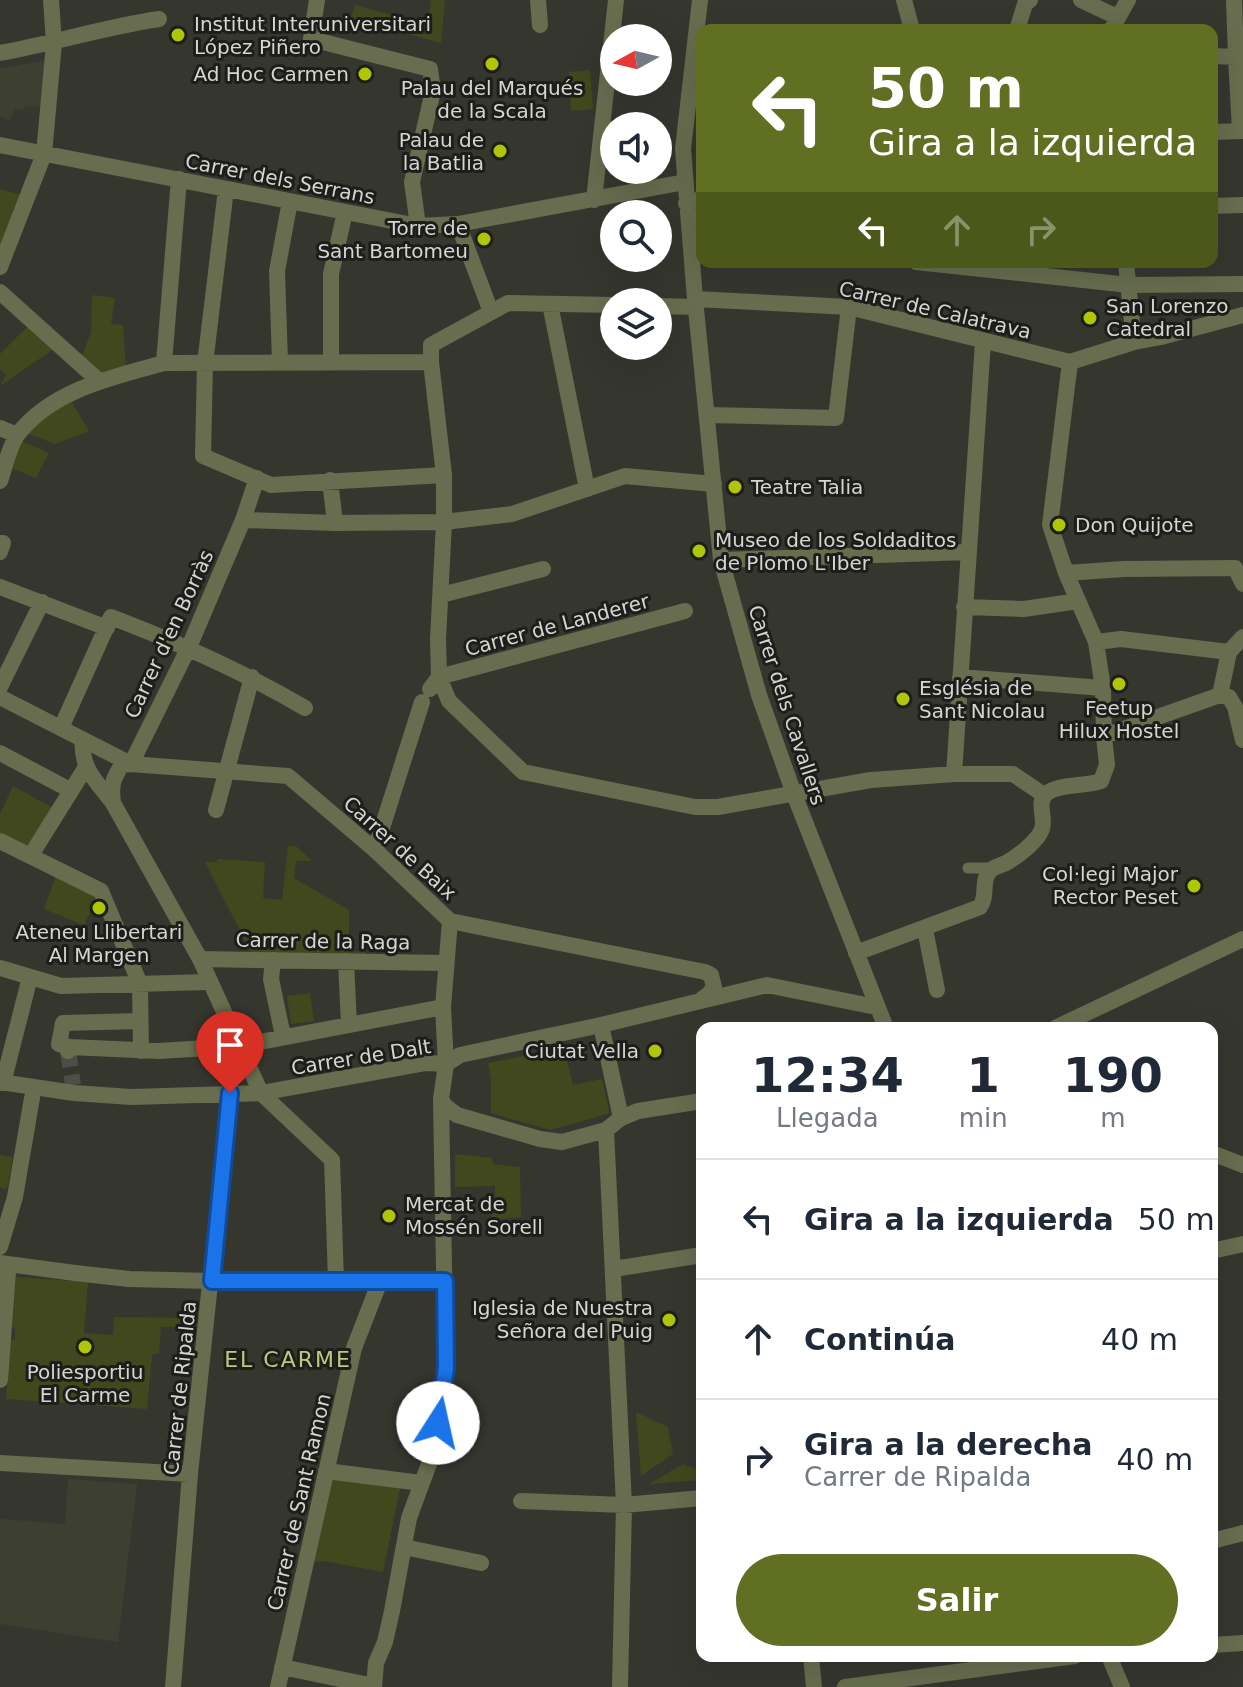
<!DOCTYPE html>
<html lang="es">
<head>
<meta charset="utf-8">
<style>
  :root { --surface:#fff; --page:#f2f2f3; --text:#1f2937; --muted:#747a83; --line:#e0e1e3; --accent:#606f21 }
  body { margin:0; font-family:"DejaVu Sans",sans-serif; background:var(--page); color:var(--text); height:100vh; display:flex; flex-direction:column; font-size:30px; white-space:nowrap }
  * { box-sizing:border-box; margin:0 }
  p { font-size:26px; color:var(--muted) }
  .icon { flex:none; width:44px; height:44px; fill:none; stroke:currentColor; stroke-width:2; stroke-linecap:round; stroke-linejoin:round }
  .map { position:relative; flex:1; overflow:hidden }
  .sheet { position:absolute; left:696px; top:1022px; width:522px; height:640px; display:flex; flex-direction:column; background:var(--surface); border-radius:16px; box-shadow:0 8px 32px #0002 }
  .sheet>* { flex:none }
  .hud { position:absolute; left:696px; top:24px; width:522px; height:244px; border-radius:16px; box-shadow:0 8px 32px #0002; background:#606f21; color:#fff; overflow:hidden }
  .needle { width:52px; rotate:262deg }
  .buttons { position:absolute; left:600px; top:24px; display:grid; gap:16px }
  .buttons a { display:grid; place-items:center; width:72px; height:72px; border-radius:50%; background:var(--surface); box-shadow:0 8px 32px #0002; font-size:40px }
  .pin { position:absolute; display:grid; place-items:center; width:68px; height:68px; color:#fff; margin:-82px -34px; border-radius:50% 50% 50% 0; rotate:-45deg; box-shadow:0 0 8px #0007 }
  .pin .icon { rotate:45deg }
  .me { position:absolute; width:88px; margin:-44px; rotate:10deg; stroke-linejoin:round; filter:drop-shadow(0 0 6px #0008) }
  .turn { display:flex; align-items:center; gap:28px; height:168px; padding:0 40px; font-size:36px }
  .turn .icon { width:104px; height:104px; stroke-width:2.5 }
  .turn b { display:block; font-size:56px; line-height:68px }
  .lanes { display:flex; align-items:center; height:76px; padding:0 40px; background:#0003; justify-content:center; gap:40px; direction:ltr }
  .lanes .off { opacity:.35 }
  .eta { display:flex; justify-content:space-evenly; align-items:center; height:136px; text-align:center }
  .eta b { font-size:48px; font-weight:600; line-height:56px }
  .action { display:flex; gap:16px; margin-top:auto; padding:16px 40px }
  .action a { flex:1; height:92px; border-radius:48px; background:var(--accent); color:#fff; font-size:32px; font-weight:600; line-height:92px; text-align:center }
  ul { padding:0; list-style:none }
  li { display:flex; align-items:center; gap:24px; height:120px; padding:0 40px; border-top:2px solid var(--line) }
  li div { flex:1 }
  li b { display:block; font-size:30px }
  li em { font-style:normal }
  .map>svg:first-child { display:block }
  .built { fill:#3d4031 }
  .green { fill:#41481d }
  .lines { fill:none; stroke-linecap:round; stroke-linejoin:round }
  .pedestrian-tunnel { stroke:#4d4f47; stroke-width:16; stroke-dasharray:16 8; stroke-linecap:butt }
  .service { stroke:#676d4e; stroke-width:11 }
  .pedestrian { stroke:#676d4e; stroke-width:16 }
  .minor { stroke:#676d4e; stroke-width:16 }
  .route-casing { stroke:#114b97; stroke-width:20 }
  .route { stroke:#1a73e8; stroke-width:14 }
  .poi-dot { fill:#afc506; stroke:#1d1e1a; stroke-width:3 }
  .labels { text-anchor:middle; stroke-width:6; stroke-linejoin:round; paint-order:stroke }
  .poi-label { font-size:20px; fill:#d5d6d1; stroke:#1d1e1a; text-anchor:start }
  .street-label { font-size:20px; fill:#d5d6d1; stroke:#1d1e1a }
  .neighbourhood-label { font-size:22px; letter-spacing:2px; fill:#bcca7f; stroke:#1d1e1a }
</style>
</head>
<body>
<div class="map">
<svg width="1243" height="1687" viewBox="0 0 1243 1687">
  <rect width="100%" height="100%" fill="#35372f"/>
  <path class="built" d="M46 60 43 107 25 106 24 110 14 109 10 121 0 116V69Z
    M68 1479 137 1484 118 1642 0 1624V1519L65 1524Z"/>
  <path class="green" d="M431 0H445L441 43 401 32 405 19 428 25Z
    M355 5 403 18 399 31 351 18Z
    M590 70 593 109 571 111 569 72Z
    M0 189 22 195 0 257Z
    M92 295 115 298 111 324 123 325 126 368 102 374 82 356 91 332Z
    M30 324 55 348 0 386 6 375 0 369V354Z
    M71 401 89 431 55 444 27 433 48 413Z
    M21 441 49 453 36 478 11 468Z
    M13 786 53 808 31 848 0 837V814Z
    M288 846H296L312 861H296L294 878 349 910V951L366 952 364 959 254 958 205 862H217V859L265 862 263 898 282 900Z
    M56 875 91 892 97 898 84 925 44 909Z
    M310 993 314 1021 291 1024 287 996Z
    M564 1048 573 1085 602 1079 609 1110 608 1114 550 1130 491 1113V1080L488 1063Z
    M455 1154 492 1158 493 1164 520 1167 521 1217 491 1220 492 1202 495 1201V1186L455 1187Z
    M0 1155 13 1157 7 1189 0 1188Z
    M16 1277 88 1282 84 1333 113 1335 114 1317 197 1318 196 1327H161L159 1354H152L147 1409 6 1399 11 1340H15V1328L12 1327Z
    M636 1412 668 1427 673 1454 641 1476Z
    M683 1464 702 1471V1480L649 1484Z
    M329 1478 401 1484 383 1572 324 1561 311 1562Z"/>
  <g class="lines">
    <path class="pedestrian-tunnel" d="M68 1051 73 1085"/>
    <path class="service" d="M968 868H994"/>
    <path class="pedestrian" d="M317 0 311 39 430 69 433 91 412 182 418 226
      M538 0 540 25
      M904 0 912 30
      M1081 0 1117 17
      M1234 0 1236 57
      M1017 30 1025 4 1030 0
      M1111 30 1128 0
      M0 53C54 43 105 27 159 19
      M1212 56 1236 57 1240 131
      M1212 132 1243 131
      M0 145 418 226 458 224 685 182
      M226 189 205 364 203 456 271 485 444 475
      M594 200 616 0
      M686 203 702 199
      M1212 206 1243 205
      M458 224 491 312
      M916 262 1129 285 1243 284
      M1126 262 1134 342
      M0 267 44 154 54 43 51 0
      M0 292 99 381
      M695 299 683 149 700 0
      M550 304 587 489
      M658 306 695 307
      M331 361V274L345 212
      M280 362 277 271 290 201
      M1070 362 1050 525 1066 573 1096 642 1103 688 1104 736
      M164 363 179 179
      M707 415 836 418 849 307
      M0 428 17 435
      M330 480 335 523
      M0 481C5 467 9 446 18 434 52 390 113 377 164 363L431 362
      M243 520 335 523 444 522 512 514 625 476 714 484
      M0 543H3L0 552
      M721 560 969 552
      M1066 573 1124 569 1235 568 1243 584
      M0 587 107 628
      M441 595 543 569
      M964 607 1024 609 1078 601
      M685 611 439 677 449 701 523 772 695 807H718L871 780 954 774H1013L1044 795
      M1096 642 1121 639 1229 652
      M960 677 1103 688
      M0 687 42 602
      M430 689 439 677 438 639 444 522V475L431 362V345L508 303 614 305
      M1220 695 1229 652 1243 637
      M61 728 111 617C179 643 242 671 305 708
      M83 740C80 768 97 782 113 803
      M0 753 70 790
      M131 764 189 647 243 520 257 478
      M954 774 983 342
      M216 810 252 677
      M0 841 101 891 140 984 141 1051
      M375 850 422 702
      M31 855 86 767
      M925 929 937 990
      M200 959 446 963
      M273 960 271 979 283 1036
      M346 961 349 1025
      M0 968 61 986 208 982
      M601 1025 621 1118
      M1055 1028 1243 939
      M69 1047 59 1044 63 1023 140 1021
      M68 1051 69 1047 159 1051 239 1046 443 1007
      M3 1083 30 977
      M261 1093 426 1063 446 1064 443 1007 450 921
      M0 1247 15 1197 32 1098
      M1212 1251 1243 1244
      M75 1273 129 1279 212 1281
      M326 1471 421 1483
      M1212 1541 1243 1533
      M404 1547 481 1563
      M282 1667 374 1686
      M278 1687 354 1348 380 1281"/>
    <path class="minor" d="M0 697 131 764 288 776 375 850 450 921 705 972 711 975 714 987 709 994 702 999
      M131 764 122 765C112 779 111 787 113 803L200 959 261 1093 332 1160 336 1281
      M856 953 980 907C988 896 981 882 989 872 993 866 1000 866 1006 863 1017 857 1038 841 1042 829 1046 818 1036 802 1046 794 1059 783 1085 787 1101 781L1107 765 1104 736 1220 695 1229 697 1235 707 1243 740
      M886 1028 794 794 759 695 721 560 695 299 849 307 1070 362 1134 342 1161 337 1243 315
      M0 1082 74 1093 131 1097 261 1093
      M441 1099 445 1106 457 1115 540 1139 562 1142 606 1130 621 1118 638 1111 702 1101
      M606 1130 624 1505 620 1687
      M1212 1153 1243 1165
      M0 1263 75 1273
      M0 1266 8 1272 0 1380
      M614 1269 702 1255
      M212 1281H445
      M0 1463 190 1474
      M521 1501 624 1505 702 1498
      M1212 1645 1243 1643
      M811 1656 814 1687
      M1109 1656 1122 1687
      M173 1687 190 1474 230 1093
      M374 1687 376 1663 385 1642 392 1611 409 1518 429 1464 446 1380 441 1099 446 1064 460 1055 601 1025 767 985 876 1007
      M845 1687 1075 1656"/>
  </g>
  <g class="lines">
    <defs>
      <path id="route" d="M230 1093 212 1281H445L446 1368 438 1423"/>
    </defs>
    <use href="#route" class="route-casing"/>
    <use href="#route" class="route"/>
  </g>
  <g class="poi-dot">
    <circle cx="178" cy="35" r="8"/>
    <circle cx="492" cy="64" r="8"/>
    <circle cx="365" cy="74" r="8"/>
    <circle cx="500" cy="151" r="8"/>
    <circle cx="484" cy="239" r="8"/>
    <circle cx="1090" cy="318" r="8"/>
    <circle cx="735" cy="487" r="8"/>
    <circle cx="1059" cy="525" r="8"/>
    <circle cx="699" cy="551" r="8"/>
    <circle cx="1119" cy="684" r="8"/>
    <circle cx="903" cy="699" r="8"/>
    <circle cx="1194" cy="886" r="8"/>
    <circle cx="99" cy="908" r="8"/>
    <circle cx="655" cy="1051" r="8"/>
    <circle cx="389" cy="1216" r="8"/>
    <circle cx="669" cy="1320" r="8"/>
    <circle cx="85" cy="1347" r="8"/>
  </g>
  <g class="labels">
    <g class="poi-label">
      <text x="194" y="31">Institut Interuniversitari<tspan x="194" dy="23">López Piñero</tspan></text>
      <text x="349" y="81" text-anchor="end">Ad Hoc Carmen</text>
      <text x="492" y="95" text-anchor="middle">Palau del Marqués<tspan x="492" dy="23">de la Scala</tspan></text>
      <text x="484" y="147" text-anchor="end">Palau de<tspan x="484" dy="23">la Batlia</tspan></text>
      <text x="468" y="235" text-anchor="end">Torre de<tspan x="468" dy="23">Sant Bartomeu</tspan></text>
      <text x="1106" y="313">San Lorenzo<tspan x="1106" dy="23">Catedral</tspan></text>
      <text x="751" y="494">Teatre Talia</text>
      <text x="1075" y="532">Don Quijote</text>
      <text x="715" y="547">Museo de los Soldaditos<tspan x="715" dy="23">de Plomo L'Iber</tspan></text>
      <text x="919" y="695">Església de<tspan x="919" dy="23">Sant Nicolau</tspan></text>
      <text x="1119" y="715" text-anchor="middle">Feetup<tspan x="1119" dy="23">Hilux Hostel</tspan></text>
      <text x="1178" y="881" text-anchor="end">Col·legi Major<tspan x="1178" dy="23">Rector Peset</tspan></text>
      <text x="99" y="939" text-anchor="middle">Ateneu Llibertari<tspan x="99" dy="23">Al Margen</tspan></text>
      <text x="639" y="1058" text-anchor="end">Ciutat Vella</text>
      <text x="405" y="1211">Mercat de<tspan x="405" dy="23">Mossén Sorell</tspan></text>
      <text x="653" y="1315" text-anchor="end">Iglesia de Nuestra<tspan x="653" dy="23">Señora del Puig</tspan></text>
      <text x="85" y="1379" text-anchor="middle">Poliesportiu<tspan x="85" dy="23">El Carme</tspan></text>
    </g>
    <g class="street-label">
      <text transform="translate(280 179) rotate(11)" y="7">Carrer dels Serrans</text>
      <text transform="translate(935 310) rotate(13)" y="7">Carrer de Calatrava</text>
      <text transform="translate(557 625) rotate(-15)" y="7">Carrer de Landerer</text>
      <text transform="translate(169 634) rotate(-65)" y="7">Carrer d'en Borràs</text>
      <text transform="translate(787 705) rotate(72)" y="7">Carrer dels Cavallers</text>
      <text transform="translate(400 848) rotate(42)" y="7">Carrer de Baix</text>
      <text transform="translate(323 941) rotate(1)" y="7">Carrer de la Raga</text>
      <text transform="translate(361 1057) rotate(-9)" y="7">Carrer de Dalt</text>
      <text transform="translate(180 1388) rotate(-84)" y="7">Carrer de Ripalda</text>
      <text transform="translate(299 1502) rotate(-77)" y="7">Carrer de Sant Ramon</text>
    </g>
    <g class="neighbourhood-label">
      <text x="288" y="1367">EL CARME</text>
    </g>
  </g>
</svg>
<div class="buttons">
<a><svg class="needle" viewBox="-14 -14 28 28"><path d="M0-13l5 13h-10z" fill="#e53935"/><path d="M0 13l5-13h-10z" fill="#747a83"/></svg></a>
<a><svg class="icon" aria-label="sound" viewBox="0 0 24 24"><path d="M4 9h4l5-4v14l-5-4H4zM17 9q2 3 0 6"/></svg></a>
<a><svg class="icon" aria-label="search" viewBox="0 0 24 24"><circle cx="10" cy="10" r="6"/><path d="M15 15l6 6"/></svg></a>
<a><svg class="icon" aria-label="layers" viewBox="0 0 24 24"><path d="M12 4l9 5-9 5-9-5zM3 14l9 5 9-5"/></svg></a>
</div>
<div class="pin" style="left:230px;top:1093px;background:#d93025"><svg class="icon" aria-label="arrive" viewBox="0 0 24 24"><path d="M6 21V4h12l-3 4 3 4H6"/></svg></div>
<svg class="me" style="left:438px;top:1423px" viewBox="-20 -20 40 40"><circle r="19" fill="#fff"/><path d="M0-13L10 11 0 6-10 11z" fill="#1a73e8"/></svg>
<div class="hud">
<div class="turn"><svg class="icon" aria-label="left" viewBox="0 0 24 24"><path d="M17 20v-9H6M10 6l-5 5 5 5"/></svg><div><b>50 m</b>Gira a la izquierda</div></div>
<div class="lanes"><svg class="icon" aria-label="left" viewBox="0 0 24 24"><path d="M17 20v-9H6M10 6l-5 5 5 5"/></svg><svg class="icon off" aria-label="ahead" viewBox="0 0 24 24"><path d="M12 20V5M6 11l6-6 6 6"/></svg><svg class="icon off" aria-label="right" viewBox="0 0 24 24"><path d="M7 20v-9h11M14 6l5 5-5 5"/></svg></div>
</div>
<section class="sheet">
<div class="eta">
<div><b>12:34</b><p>Llegada</p></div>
<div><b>1</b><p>min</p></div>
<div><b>190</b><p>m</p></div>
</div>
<ul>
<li><svg class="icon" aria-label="left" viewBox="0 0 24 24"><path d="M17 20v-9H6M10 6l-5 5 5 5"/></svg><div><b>Gira a la izquierda</b></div><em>50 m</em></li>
<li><svg class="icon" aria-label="ahead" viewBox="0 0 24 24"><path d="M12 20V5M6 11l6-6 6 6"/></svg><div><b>Continúa</b></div><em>40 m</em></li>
<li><svg class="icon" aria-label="right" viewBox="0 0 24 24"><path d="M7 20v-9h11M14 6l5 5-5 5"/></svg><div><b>Gira a la derecha</b><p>Carrer de Ripalda</p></div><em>40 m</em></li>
</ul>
<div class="action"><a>Salir</a></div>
</section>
</div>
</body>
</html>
